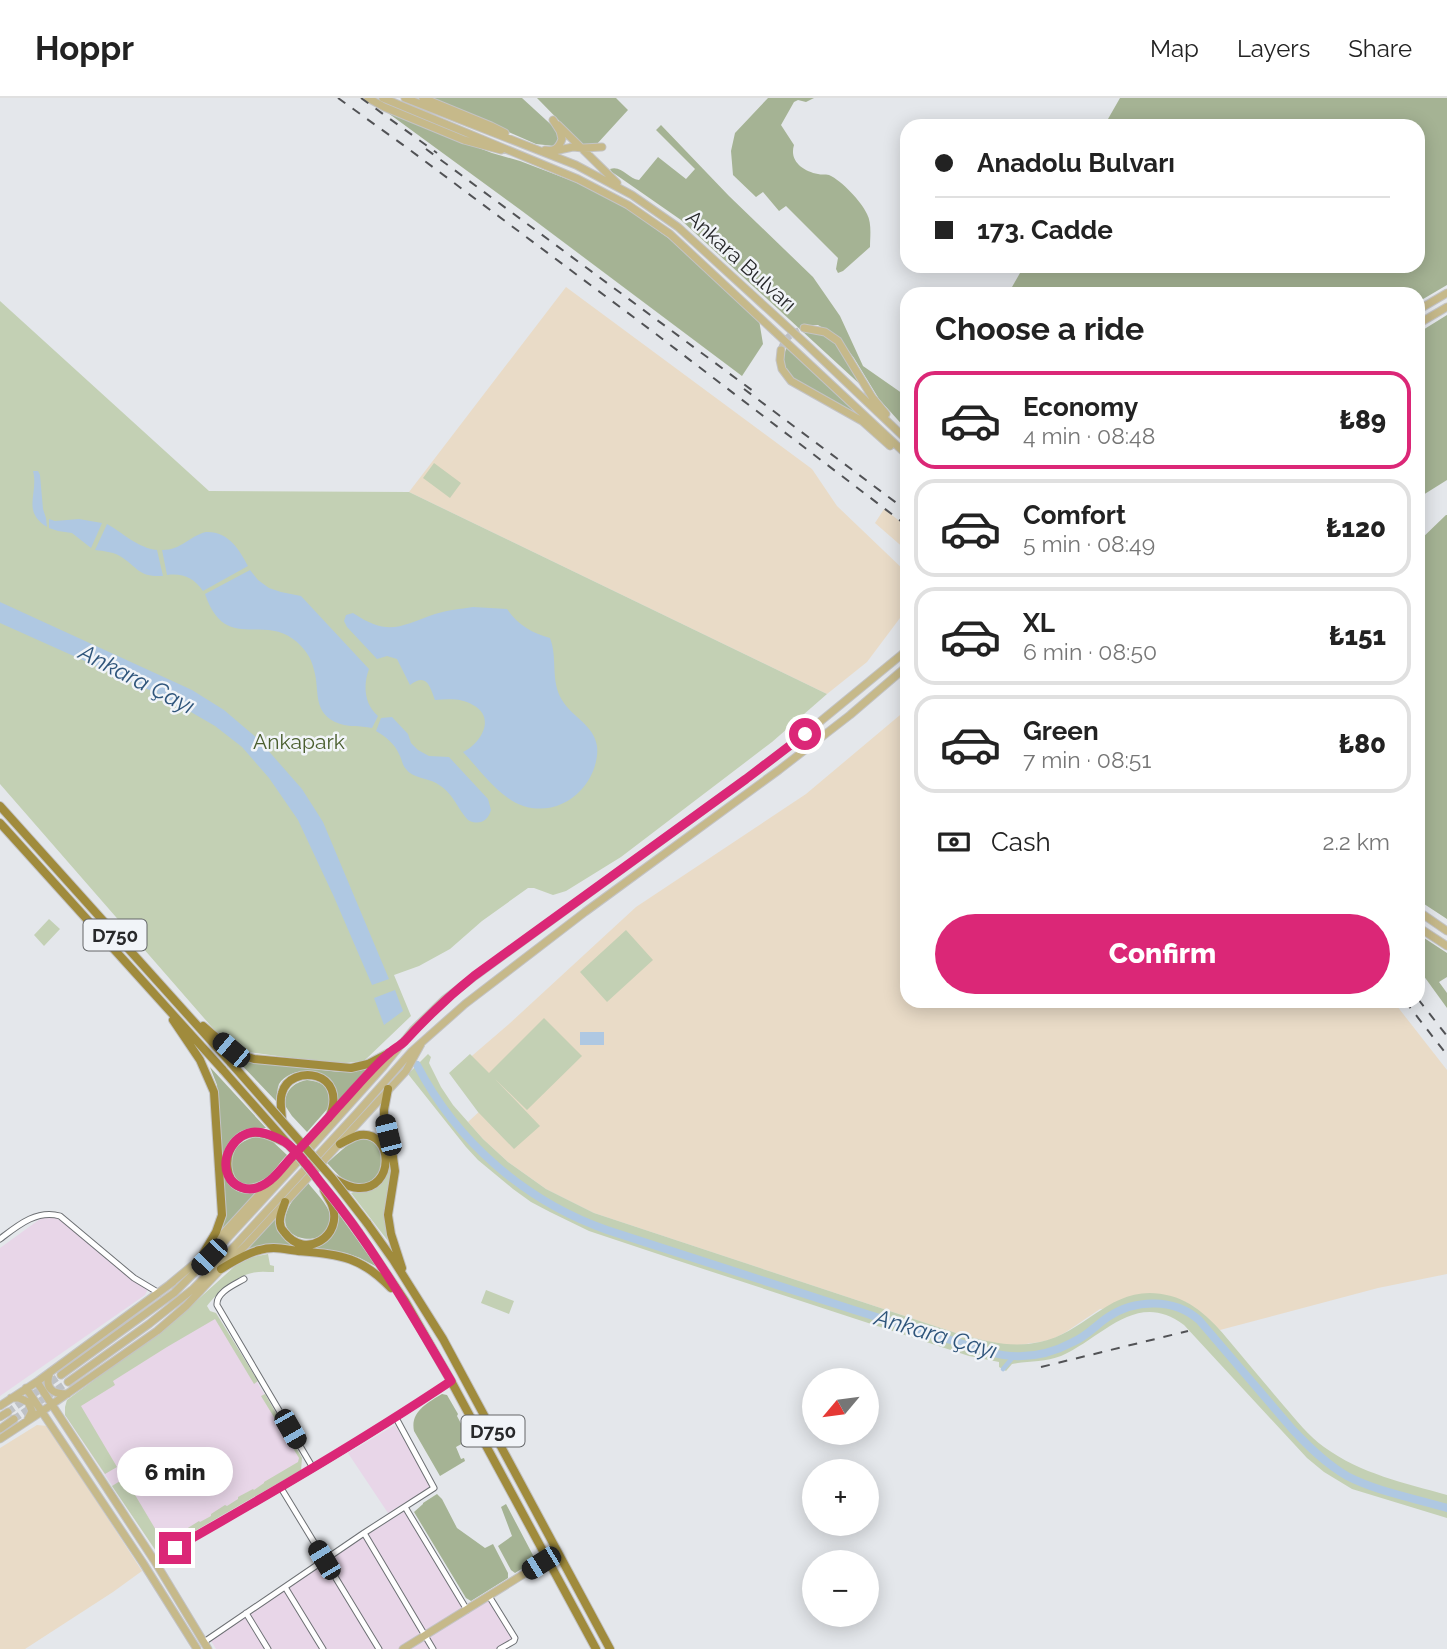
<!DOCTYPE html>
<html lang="en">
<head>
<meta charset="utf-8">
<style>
	:root { --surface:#fff; --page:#f6f6f6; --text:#222; --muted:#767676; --line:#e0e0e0; --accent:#db2777 }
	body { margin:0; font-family:Raleway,sans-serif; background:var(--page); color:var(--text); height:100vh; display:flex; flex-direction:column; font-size:26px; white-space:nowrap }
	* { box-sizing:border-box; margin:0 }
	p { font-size:23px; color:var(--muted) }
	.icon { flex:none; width:38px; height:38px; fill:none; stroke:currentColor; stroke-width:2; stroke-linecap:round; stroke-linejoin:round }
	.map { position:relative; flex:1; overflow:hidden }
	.details { position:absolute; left:900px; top:189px; width:525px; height:721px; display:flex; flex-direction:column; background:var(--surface); border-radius:21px; box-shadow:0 4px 18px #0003 }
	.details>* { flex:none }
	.banner { position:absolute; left:900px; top:21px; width:525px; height:154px; border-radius:21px; box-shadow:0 4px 18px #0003; display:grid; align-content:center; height:154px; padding:0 35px; background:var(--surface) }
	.needle { width:46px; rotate:241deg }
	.fabs { position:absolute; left:802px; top:1270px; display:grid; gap:14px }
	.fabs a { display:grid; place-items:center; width:77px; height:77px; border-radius:50%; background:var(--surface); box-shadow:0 4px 18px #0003; font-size:35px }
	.end { position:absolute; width:32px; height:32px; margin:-16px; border:9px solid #db2777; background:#fff; box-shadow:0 0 0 4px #fff }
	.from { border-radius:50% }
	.bubble { position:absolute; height:49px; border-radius:24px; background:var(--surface); box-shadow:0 4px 18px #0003; font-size:23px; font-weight:800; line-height:49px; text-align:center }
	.car { position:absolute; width:21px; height:42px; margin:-21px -10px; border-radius:9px; box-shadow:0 0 5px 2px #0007; background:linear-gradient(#222 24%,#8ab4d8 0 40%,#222 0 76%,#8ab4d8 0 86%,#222 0) }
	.banner b { display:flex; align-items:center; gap:24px; height:66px; font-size:26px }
	.banner b+b { border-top:2px solid var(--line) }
	.banner i { width:18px; height:18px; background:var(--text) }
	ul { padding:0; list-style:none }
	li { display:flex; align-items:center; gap:21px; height:98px; margin:0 14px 10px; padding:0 21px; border:4px solid var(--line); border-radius:21px }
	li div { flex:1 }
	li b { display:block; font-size:26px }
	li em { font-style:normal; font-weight:800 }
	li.selected { border-color:var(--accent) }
	li>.icon { width:63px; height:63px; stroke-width:1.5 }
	h2 { padding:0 35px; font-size:32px; line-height:84px }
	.pay { display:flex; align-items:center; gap:18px; height:77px; padding:0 35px; font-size:26px }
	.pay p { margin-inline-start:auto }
	.button { display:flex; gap:14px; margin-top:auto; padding:14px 35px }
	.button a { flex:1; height:80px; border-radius:42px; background:var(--accent); color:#fff; font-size:28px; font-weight:800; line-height:80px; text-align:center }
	header { display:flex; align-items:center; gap:42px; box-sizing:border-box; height:98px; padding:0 35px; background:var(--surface); border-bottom:2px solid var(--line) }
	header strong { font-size:33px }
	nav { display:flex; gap:38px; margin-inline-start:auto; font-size:24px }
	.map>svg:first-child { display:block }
</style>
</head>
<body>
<header>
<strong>Hoppr</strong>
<nav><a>Map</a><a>Layers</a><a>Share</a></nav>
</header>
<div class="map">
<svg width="1447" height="1551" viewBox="0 0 1447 1551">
	<rect width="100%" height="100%" fill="#e4e7eb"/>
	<path fill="#e8d6e8" d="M 47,1116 L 56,1116 L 148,1191 L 145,1197 L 0,1298 L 0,1150 Z
		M 216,1215 L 302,1360 L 301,1372 L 160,1453 L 156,1453 L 65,1317 L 65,1313 Z
		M 395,1327 L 432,1388 L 388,1415 L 348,1355 Z
		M 405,1413 L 467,1506 L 484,1497 L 514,1541 L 497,1551 L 216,1551 L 208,1538 Z"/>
	<path fill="#e9dbc7" d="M 566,189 L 812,371 L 837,408 L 906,474 L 906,512 L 867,564 L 827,596 L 409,394 Z
		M 884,411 L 906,428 L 906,452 L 875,425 Z
		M 906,612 L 906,903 L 1393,903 L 1447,972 L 1447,1176 L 1378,1190 L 1220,1232 L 1186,1204 L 1100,1211 L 1066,1234 L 1053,1241 L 1040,1244 L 1019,1247 L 1002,1247 L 962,1237 L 594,1115 L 546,1091 L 508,1064 L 483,1041 L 468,1024 L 481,1012 L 452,975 L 509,926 L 636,809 L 806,696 Z
		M 37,1327 L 48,1328 L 142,1473 L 113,1494 L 25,1551 L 0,1551 L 0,1350 Z"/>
	<path fill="#c3d0b4" d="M 0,203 L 209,393 L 409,394 L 827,596 L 772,644 L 621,759 L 566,793 L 553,797 L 534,790 L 528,790 L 482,823 L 450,851 L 419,868 L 394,877 L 411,918 L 364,963 L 336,966 L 241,953 L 217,935 L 0,686 Z
		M 434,365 L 461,385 L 450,400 L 423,380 Z
		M 49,821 L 60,831 L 44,848 L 34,837 Z
		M 626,832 L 653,862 L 607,904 L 580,874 Z
		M 544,920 L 582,958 L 527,1012 L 495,981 L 540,1028 L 514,1051 L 478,1014 L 449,975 L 470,956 L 489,975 Z
		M 428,956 L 431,959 L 429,965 L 441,989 L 453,1007 L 483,1041 L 508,1064 L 546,1091 L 594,1115 L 962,1237 C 989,1244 1013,1250 1040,1244 C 1089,1234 1113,1182 1171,1198 C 1198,1205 1219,1230 1236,1251 C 1252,1270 1268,1289 1284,1308 C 1296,1322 1309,1338 1324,1349 C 1361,1376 1405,1385 1447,1397 L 1447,1420 L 1352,1391 L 1324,1374 L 1307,1360 L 1184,1227 C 1136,1191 1103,1240 1061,1258 C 1045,1264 1028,1263 1012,1266 L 1006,1273 L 999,1269 L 999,1264 L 969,1258 L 679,1163 L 589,1133 L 550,1114 L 531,1104 L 513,1091 L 478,1062 L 466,1049 L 408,976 Z
		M 391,1064 C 391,1094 381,1112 388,1143 L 351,1095 C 381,1086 376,1094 391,1064 Z
		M 268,1156 L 270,1167 L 274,1168 L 274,1174 C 267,1174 259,1173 252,1175 C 236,1178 216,1196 207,1208 L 210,1213 L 216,1215 L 258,1283 L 254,1286 L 215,1221 L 167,1249 L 113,1283 L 115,1287 L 81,1308 L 117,1369 L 105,1376 L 65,1317 L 65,1309 L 67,1302 L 173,1224 L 235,1168 L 252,1159 Z
		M 486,1192 L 514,1203 L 509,1216 L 481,1205 Z
		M 265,1296 L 302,1360 L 301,1372 L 160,1453 L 156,1453 L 112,1388 L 125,1380 L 163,1444 L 183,1435 L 183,1433 L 199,1423 L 200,1424 L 211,1418 L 211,1416 L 225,1407 L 227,1408 L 238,1401 L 238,1399 L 253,1391 L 254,1392 L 264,1385 L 264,1384 L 298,1364 L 299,1360 L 261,1298 Z"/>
	<path fill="#a5b394" d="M 431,0 L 522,0 L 558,33 L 559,42 L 554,48 L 536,46 Z
		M 537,0 L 616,0 L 628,12 L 596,47 L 582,46 Z
		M 768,0 L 814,0 L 806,4 L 798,2 L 794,4 L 781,27 L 794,47 C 789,63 803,73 818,76 C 821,77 825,76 829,77 C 842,83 861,103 867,116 C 872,125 870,139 870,149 L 843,173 L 838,175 L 836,171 L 838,160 L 786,108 L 779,113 L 763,94 L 756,99 L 733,77 L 731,53 L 735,35 Z
		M 1120,0 L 1447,0 L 1447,187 L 1418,204 L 1418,196 L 1008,196 L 1024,168 L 1418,168 L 1418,28 L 1104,28 Z
		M 388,15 L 492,55 L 520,63 L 575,84 L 614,103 L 632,114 L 671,142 L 759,222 L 763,246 L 742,278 L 522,113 Z
		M 661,27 L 729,98 L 813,179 L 840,218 L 863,268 L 906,298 L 906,331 L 879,301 L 854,260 L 839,240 L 818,227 L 803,227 L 830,240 L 838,248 L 864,290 L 681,122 L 612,74 L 610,71 C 622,67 628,81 639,82 L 658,59 L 686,81 L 695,71 L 656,32 Z
		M 1447,217 L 1447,382 L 1423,397 L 1418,404 L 1418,235 Z
		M 787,249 L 857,316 C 837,306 789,288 784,265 C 782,260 785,254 787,249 Z
		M 1446,417 L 1447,417 L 1447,821 L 1418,802 L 1418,444 Z
		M 1418,836 L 1447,855 L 1447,879 L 1439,884 L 1447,895 L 1447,910 L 1418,870 Z
		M 232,957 L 250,964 L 340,974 L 358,973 L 367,971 L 338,1003 C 336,994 334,984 326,978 C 313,969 287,972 279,986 C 277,991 277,998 276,1003 Z
		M 210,969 L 266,1030 L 257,1030 L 238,1037 L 226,1075 L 251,1094 L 259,1093 L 216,1141 L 224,1119 L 224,1077 L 217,987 Z
		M 307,982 C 326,984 330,991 329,1009 L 307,1034 L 292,1018 L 284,1006 C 287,991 293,985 307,982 Z
		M 260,1038 L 271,1042 L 287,1057 C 280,1064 273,1075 265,1081 C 231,1106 210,1046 260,1038 Z
		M 365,1039 C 396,1053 382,1093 354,1086 C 343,1084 334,1072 327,1065 C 339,1055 349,1043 365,1039 Z
		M 308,1085 C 315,1094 328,1106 330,1117 C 336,1153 271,1146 288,1111 C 292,1101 301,1093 308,1085 Z
		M 338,1115 L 377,1169 L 360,1160 L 346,1155 L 325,1152 L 292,1150 L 267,1146 L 249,1151 L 247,1149 L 277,1116 L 286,1141 L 313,1147 L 335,1128 Z
		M 442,1296 L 447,1297 L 458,1316 L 457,1318 L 468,1339 L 465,1344 L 456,1349 L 461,1361 L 464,1360 L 465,1363 L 440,1378 L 414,1333 C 410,1314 427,1305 442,1296 Z
		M 437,1396 L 442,1401 L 457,1430 L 485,1450 L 493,1446 L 508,1475 L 508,1480 L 471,1503 L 466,1500 L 414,1414 L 423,1406 L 423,1405 Z
		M 506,1406 L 535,1461 L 531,1465 L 515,1475 L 511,1472 L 498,1448 L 512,1438 L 501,1409 Z"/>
	<path fill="#afc8e2" d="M 33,373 L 38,373 L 40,377 L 43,411 L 46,420 L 47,429 C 21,413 39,395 33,373 Z
		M 49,421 L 55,423 L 79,421 L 102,425 L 91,450 L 72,435 L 58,433 L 49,430 Z
		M 107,426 C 123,435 138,450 157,452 L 163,478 C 139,479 139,471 123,460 C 115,454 104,453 95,452 Z
		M 206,434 C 228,433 239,451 248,468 L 203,493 C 194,480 183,475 167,477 L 162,452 C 182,452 189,438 206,434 Z
		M 250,472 L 258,482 L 269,490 L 281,494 L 301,498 L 369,571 C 363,587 364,606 378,618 L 372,630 C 360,627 347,630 335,624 C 312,612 320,592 314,572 C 311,559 304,549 293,541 C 260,517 225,554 205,496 Z
		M 0,504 L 192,592 L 224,612 L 258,641 L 302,691 L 323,724 L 389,881 L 372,887 L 334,799 L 298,722 L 269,680 L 242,649 L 215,628 L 165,599 L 0,525 Z
		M 473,509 L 507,511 C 518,527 532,535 550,540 C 558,561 550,582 562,602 C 572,619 594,627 597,648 C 599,663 591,682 581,692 C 562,713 531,717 508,700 C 491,688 477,669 463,654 C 480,646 497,620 473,607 C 462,600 448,601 435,602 C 430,589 427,574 410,587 L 397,561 L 387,558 L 377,561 L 347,529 L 344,523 L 346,517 L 353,515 C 389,539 400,528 435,516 C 448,512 460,511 473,509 Z
		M 392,619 L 408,636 L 411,645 L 418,652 L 429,658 L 449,659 L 488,701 L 491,712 C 488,723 479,728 468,722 C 456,709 454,695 436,685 C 427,680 412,680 406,671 C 402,667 402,661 399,656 C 394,645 386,639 376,633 L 381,620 Z
		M 395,892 L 403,913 L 384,927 L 374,900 Z
		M 580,934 L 604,934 L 604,947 L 580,947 Z"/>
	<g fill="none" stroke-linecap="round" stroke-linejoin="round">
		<path stroke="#afc8e2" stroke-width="4.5" d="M 1003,1271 L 1014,1258"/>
		<path stroke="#afc8e2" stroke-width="8" d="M 417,967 C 457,1044 525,1103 607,1132 L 854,1212 L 989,1254 C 1018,1262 1047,1258 1073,1244 C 1087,1238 1096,1227 1108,1219 C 1135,1201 1174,1200 1199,1222 L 1293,1332 C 1309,1349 1326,1366 1347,1378 C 1378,1394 1414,1400 1447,1410"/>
		<path stroke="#bec1c5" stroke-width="7" stroke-dasharray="7 3.5" stroke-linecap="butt" d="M 781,252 C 786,237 791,237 804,230
			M 8,1314 L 61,1277
			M 14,1321 L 68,1284"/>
		<g stroke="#6d7074" stroke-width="7">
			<path id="minor" d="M 0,1141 C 17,1128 37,1111 60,1118 L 134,1180 L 159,1195
				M 244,1181 C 234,1187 216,1194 217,1207 L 313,1370
				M 281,1390 L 379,1551
				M 405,1409 L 467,1512
				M 364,1435 L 433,1551
				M 154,1462 C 255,1405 355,1348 451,1283
				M 285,1489 L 323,1551
				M 489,1498 L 515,1540 L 514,1543 L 500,1551
				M 246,1515 L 268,1551
				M 204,1544 L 364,1435 L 434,1390 L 396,1320"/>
		</g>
		<g stroke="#c3c3c4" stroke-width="9">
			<path id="major" d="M 368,0 L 384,9 L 464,42 L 501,52
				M 383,0 L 578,81 L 628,107 L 670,136 L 906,356
				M 405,0 L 576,67 L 632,97 L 678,129 L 805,245 L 906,341
				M 423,0 L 491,28 L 505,35
				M 558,27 L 617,85
				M 545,52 C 554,54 559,50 562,41 L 560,33 L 553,22
				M 554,53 L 573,49 L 583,50 L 602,49
				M 1418,212 L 1447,195
				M 1418,226 L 1447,209
				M 804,230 L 825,234 L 838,243 L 872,299 L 886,316
				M 781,252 L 780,262 L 782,271 L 791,283 L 862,323 L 890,348
				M 1418,813 L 1447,833
				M 1418,829 L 1447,848
				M 225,1167 L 246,1147 L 406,973 L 421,946
				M 170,1186 L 200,1161 L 386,958
				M 50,1274 C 44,1290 52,1296 67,1296
				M 61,1277 L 174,1195 L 213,1156 L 314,1046 L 383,969 L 413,932 L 445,901 L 475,878 L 746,681 L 805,636 L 906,553
				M 37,1284 L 154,1462 L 208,1551
				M 68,1284 L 149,1226 L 193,1191 L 219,1165 L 357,1015 L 412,953 L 465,906 L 585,814 L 779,672 L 850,617 L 906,569
				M 26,1290 L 143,1465 L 197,1551
				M 11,1300 L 19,1300 L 28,1304 L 32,1313 L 28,1321
				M 0,1308 L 38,1283 L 173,1184
				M 0,1319 L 8,1314
				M 0,1331 L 14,1321
				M 0,1341 L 41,1314 L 157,1233 L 186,1208 L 221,1171
				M 403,1551 L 548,1461"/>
		</g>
		<g stroke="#c3c3c4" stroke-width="10">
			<path id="highway" d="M 0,708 L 231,965
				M 0,725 L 223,972
				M 173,922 L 200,962 L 214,994 L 222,1117 L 216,1134 L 200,1161
				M 203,928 C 219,942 233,955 254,961 L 351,970 L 368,966 L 389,955
				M 388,991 L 384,1012 L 384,1022 L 392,1052 L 395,1073 L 388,1117 L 391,1136 L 402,1170
				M 282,1022 C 282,1014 279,1003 282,995 C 290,965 350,972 329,1020
				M 332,1080 C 340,1084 349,1090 358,1090 C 395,1092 394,1033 360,1037 C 354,1038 346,1043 340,1046
				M 270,1083 C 217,1117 213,1029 260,1035 C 269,1036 278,1041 286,1045
				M 285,1104 C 283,1111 279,1118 280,1125 C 281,1131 281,1130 285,1135 C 305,1162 344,1138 332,1107 C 330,1102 326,1097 324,1092
				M 367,1125 L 394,1163 L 443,1241 L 610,1551
				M 359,1135 L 405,1203 L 451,1283 L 596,1551
				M 221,1171 C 233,1164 246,1155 260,1152 C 272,1148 286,1151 298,1153 C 341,1157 360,1158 391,1190"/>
		</g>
		<use href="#minor" stroke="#fff" stroke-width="5"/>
		<use href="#major" stroke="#c6b98a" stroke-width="7"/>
		<use href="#highway" stroke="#a08b3c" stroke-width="8"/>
		<path stroke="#515255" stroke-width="2" stroke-dasharray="9 9" stroke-linecap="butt" d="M 338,0 L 410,52 L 652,233 L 906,427
			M 361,0 L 437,55
			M 426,51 L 753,293
			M 744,291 L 906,412
			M 1418,901 L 1447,938
			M 1405,903 L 1447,957
			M 1041,1269 L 1188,1233"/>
		<g stroke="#c3c3c4" stroke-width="10" stroke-linecap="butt">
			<path id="highway-bridge" d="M 231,965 L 332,1080 L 367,1125
				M 223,972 C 269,1025 318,1077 359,1135"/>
		</g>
		<use href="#highway-bridge" stroke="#a08b3c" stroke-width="8"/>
	</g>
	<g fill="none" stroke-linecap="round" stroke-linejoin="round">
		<path stroke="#db2777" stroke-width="9" d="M 175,1450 C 268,1397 361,1343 451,1283 C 411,1215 371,1145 320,1084 C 312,1073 295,1051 285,1044 C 277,1039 264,1034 255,1034 C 235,1035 220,1059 228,1077 C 233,1089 248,1094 259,1089 C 272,1084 281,1071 290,1061 C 306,1044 322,1027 337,1010 C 354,992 370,972 388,956 C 393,951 400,948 405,943 C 427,919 449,898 474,878 L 746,681 L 805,636"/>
	</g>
	<g text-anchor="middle" stroke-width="5" stroke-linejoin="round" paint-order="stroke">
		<g fill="#f1f4f8" stroke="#646668" stroke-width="2">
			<rect x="83.5" y="821.5" width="63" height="31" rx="5"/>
			<rect x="461.5" y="1317.5" width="63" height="31" rx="5"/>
		</g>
		<g font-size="19" font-weight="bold" fill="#28292b">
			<text x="115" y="844">D750</text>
			<text x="493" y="1340">D750</text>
		</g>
		<g font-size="21" fill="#28292b" stroke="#f1f4f8">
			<text transform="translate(741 163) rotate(42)" y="7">Ankara Bulvarı</text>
		</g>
		<g font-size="21" fill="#4a5e2e" stroke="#f1f4f8">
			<text x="299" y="651">Ankapark</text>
		</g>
		<g font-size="23" font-style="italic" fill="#2f557b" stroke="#f1f4f8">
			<text transform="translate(137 581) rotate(27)" y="8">Ankara Çayı</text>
			<text transform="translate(936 1236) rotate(16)" y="8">Ankara Çayı</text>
		</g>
	</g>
</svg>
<div class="fabs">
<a><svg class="needle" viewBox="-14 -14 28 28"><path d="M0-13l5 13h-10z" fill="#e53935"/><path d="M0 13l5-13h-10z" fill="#767676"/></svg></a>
<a>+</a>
<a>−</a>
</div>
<i class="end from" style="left:805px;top:636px"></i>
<i class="end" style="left:175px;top:1450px"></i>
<div class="bubble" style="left:117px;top:1349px;width:116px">6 min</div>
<i class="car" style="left:231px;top:952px;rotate:310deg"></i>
<i class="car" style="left:388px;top:1037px;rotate:346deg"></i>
<i class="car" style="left:209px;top:1159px;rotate:224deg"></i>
<i class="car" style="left:290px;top:1331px;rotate:150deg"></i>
<i class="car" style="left:324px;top:1462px;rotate:329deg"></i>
<i class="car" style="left:541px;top:1465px;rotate:238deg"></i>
<div class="banner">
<b><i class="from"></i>Anadolu Bulvarı</b>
<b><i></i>173. Cadde</b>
</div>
<section class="details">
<h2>Choose a ride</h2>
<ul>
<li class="selected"><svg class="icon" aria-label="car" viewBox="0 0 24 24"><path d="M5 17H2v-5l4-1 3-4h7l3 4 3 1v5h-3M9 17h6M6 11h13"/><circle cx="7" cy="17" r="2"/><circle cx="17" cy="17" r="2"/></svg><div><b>Economy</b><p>4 min · 08:48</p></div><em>₺89</em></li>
<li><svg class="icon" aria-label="car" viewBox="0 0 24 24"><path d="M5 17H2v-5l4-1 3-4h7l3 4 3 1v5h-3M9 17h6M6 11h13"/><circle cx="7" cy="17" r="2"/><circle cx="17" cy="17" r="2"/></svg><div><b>Comfort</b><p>5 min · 08:49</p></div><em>₺120</em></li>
<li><svg class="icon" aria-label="car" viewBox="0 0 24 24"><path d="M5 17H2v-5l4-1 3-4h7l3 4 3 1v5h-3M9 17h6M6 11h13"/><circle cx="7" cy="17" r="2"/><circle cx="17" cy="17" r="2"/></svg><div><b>XL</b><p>6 min · 08:50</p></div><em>₺151</em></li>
<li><svg class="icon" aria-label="car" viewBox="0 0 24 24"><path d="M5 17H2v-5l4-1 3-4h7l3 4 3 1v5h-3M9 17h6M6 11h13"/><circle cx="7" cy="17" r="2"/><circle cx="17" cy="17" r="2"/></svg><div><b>Green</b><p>7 min · 08:51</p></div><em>₺80</em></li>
</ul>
<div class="pay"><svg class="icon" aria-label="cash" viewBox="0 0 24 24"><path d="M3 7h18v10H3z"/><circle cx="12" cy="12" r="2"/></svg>Cash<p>2.2 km</p></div>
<div class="button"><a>Confirm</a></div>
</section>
</div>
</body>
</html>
